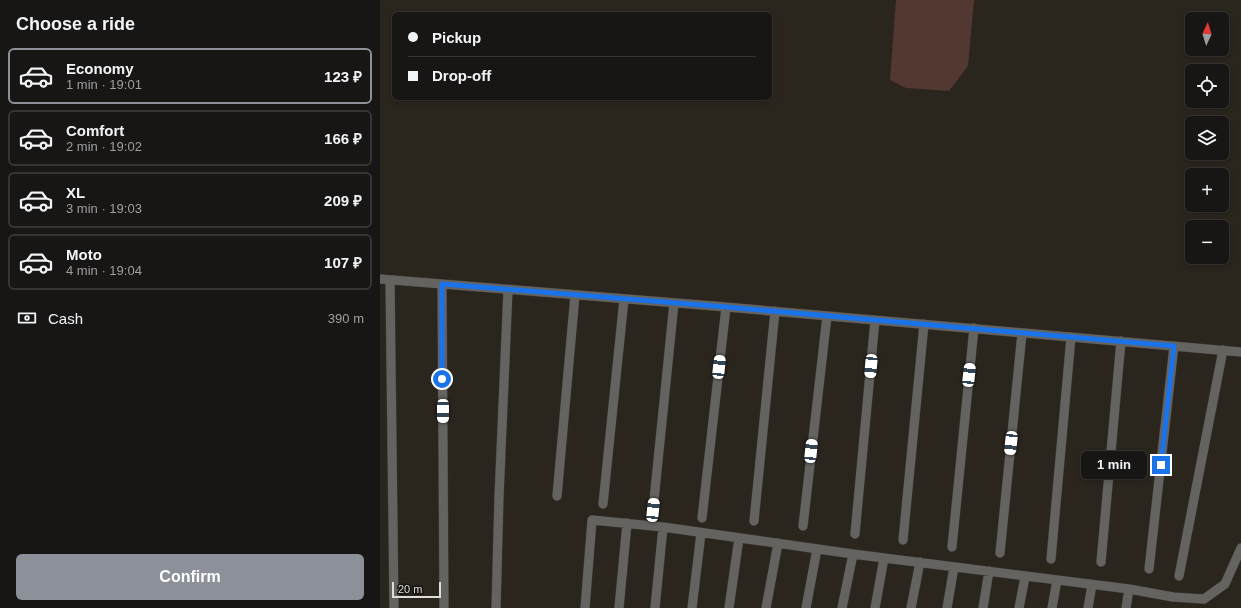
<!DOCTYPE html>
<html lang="en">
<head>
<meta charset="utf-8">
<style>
	:root { --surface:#181614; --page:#252322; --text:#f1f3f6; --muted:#9f9fa0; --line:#363534; --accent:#8c9099 }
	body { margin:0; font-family:Arial,sans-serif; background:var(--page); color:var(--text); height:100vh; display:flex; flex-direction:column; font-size:15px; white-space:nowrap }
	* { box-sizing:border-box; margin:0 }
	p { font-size:13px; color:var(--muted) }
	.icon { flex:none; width:22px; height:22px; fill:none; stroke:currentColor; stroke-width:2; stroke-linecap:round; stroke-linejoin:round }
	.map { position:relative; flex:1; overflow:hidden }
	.drawer { display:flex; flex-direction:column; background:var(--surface); width:380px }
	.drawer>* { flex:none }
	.hud { position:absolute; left:12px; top:12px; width:380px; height:88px; border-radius:6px; box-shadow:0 2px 6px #0003,0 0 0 1px var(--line); display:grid; align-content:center; height:88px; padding:0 16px; background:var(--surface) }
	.needle { width:26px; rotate:4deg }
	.tools { position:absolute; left:805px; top:12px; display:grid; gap:8px }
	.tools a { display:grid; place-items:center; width:44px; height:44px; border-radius:6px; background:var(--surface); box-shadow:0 2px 6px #0003,0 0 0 1px var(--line); font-size:20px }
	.scale { position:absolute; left:12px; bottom:10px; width:49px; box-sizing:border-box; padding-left:4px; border:2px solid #dedddb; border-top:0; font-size:11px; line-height:14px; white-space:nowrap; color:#dedddb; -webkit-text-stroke:3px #161512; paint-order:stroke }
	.end { position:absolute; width:18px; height:18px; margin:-9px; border:5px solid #1a73e8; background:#fff; box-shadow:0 0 0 2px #fff }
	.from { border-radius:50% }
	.bubble { position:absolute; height:28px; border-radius:6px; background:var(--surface); box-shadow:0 2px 6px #0003,0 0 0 1px var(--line); font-size:13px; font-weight:700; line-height:28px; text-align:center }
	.car { position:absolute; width:12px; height:24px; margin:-12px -6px; border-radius:5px; box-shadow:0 0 3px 1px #0007; background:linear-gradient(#fff 24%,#345 0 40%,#fff 0 76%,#345 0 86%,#fff 0) }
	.hud b { display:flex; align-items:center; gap:14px; height:38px; font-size:15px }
	.hud b+b { border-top:1px solid var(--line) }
	.hud i { width:10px; height:10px; background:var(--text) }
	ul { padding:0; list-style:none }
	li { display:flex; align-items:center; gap:12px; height:56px; margin:0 8px 6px; padding:0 8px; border:2px solid var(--line); border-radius:6px }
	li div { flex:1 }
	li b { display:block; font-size:15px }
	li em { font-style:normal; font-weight:700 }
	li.on { border-color:var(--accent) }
	li>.icon { width:36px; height:36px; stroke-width:1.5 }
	h2 { padding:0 16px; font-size:18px; line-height:48px }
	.pay { display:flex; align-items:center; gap:10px; height:44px; padding:0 16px; font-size:15px }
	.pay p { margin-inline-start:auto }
	.action { display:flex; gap:8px; margin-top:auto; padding:8px 16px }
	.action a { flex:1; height:46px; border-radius:6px; background:var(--accent); color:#fff; font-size:16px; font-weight:700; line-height:46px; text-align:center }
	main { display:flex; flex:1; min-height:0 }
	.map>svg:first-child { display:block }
</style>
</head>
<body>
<main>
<section class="drawer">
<h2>Choose a ride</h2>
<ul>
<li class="on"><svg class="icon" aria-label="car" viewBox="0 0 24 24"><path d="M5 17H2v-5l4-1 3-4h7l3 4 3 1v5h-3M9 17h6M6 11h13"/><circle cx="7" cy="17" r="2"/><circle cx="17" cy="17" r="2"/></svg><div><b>Economy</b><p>1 min · 19:01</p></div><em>123 ₽</em></li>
<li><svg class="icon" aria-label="car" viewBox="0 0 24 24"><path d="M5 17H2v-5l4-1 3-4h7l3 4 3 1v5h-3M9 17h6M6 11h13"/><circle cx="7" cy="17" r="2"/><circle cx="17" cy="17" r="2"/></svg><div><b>Comfort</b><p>2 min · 19:02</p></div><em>166 ₽</em></li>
<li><svg class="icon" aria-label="car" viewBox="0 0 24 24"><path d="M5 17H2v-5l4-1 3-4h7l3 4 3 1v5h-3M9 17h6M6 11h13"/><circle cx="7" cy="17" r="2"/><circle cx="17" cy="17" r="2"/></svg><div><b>XL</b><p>3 min · 19:03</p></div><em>209 ₽</em></li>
<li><svg class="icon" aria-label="car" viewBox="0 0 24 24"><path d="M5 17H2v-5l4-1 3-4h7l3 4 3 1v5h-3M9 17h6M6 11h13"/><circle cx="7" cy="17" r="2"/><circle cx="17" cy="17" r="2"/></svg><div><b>Moto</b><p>4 min · 19:04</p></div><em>107 ₽</em></li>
</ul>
<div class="pay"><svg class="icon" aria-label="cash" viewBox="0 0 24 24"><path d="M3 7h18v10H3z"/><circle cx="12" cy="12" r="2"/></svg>Cash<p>390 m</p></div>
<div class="action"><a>Confirm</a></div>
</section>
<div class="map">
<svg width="861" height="608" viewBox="0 0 861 608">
	<rect width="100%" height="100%" fill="#201e1b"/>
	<path fill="#2a251d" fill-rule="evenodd" d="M 0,0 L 861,0 L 861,608 L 0,608 ZM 14,14 L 390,14 L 390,98 L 14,98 ZM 812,19 L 842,19 L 842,49 L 812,49 ZM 812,71 L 842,71 L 842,101 L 812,101 ZM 812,123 L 842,123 L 842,153 L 812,153 ZM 812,175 L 842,175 L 842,205 L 812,205 ZM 812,227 L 842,227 L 842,257 L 812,257 Z"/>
	<path fill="#523831" d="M 516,0 L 594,0 L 588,66 L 569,91 L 526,88 L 510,80 Z"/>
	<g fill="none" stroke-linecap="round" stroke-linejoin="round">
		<g stroke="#3c3b39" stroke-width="10">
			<path id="lane" d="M 0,279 L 346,307 L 861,352
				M 10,280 L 14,608
				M 62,284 L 64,608
				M 177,496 L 195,295
				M 223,504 L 244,299
				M 273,510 L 294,303
				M 322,518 L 346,307
				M 374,521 L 395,311
				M 423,526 L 447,316
				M 475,534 L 495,320
				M 523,540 L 544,324
				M 572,547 L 594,328
				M 620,553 L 642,333
				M 671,559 L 691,337
				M 721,562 L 741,341
				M 769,569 L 794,346
				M 799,576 L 843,350
				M 116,608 L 119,497 L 128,290
				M 205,608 L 212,520 L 283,527 L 473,554 L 749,589 L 793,597 L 824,599 L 845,584 L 861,548
				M 239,608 L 247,523
				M 275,608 L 283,527
				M 312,608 L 321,533
				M 349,608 L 359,538
				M 386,608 L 398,543
				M 426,608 L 437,549
				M 462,608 L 473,554
				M 495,608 L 504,558
				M 531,608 L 540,562
				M 567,608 L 574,567
				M 603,608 L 609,571
				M 639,608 L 645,577
				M 672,608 L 677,580
				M 708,608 L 712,585
				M 746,608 L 749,589"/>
		</g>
		<use href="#lane" stroke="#656360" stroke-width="9"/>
	</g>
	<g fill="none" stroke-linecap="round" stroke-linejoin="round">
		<path stroke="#1a73e8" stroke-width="5" d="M 62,379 L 62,284 L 346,307 L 794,346 L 781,465"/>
	</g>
</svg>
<div class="tools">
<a><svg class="needle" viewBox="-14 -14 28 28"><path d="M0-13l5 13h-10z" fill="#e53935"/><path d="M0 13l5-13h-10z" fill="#9f9fa0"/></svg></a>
<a><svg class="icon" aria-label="locate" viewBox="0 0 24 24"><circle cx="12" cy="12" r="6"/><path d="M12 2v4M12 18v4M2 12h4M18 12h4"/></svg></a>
<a><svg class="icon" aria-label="layers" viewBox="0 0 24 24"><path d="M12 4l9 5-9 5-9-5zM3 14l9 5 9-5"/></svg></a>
<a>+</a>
<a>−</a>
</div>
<div class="scale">20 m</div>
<i class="end from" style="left:62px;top:379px"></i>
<i class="end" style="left:781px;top:465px"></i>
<div class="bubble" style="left:701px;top:451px;width:66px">1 min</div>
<i class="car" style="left:491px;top:366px;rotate:185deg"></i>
<i class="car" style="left:339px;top:367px;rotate:6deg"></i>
<i class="car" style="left:589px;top:375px;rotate:6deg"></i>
<i class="car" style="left:63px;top:411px;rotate:180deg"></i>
<i class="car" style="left:631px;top:443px;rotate:186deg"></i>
<i class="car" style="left:431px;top:451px;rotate:6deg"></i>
<i class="car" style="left:273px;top:510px;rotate:6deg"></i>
<div class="hud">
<b><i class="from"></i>Pickup</b>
<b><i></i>Drop-off</b>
</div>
</div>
</main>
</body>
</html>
